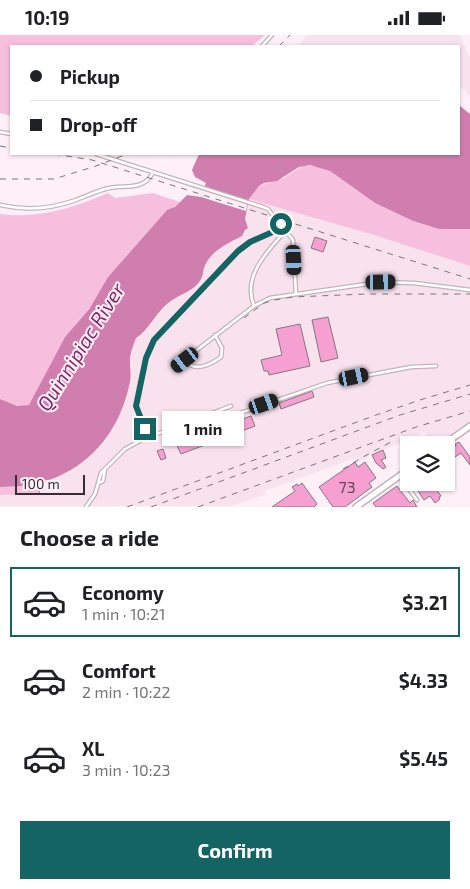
<!DOCTYPE html>
<html lang="en">
<head>
<meta charset="utf-8">
<style>
	:root { --surface:#fff; --page:#f2f2f2; --text:#202124; --muted:#757577; --line:#e0e0e0; --accent:#156464 }
	body { margin:0; font-family:"Exo 2",sans-serif; background:var(--page); color:var(--text); height:100vh; display:flex; flex-direction:column; font-size:19px; white-space:nowrap }
	* { box-sizing:border-box; margin:0 }
	p { font-size:16px; color:var(--muted) }
	.icon { flex:none; width:28px; height:28px; fill:none; stroke:currentColor; stroke-width:2; stroke-linecap:round; stroke-linejoin:round }
	.map { position:relative; height:472px; overflow:hidden }
	.drawer { display:flex; flex-direction:column; background:var(--surface); flex:1 }
	.drawer>* { flex:none }
	.guide { position:absolute; left:10px; top:10px; width:450px; height:110px; border-radius:0px; box-shadow:0 1px 4px #0004; display:grid; align-content:center; height:110px; padding:0 20px; background:var(--surface) }
	.tools { position:absolute; left:400px; top:401px; display:grid; gap:10px }
	.tools a { display:grid; place-items:center; width:55px; height:55px; border-radius:0px; background:var(--surface); box-shadow:0 1px 4px #0004; font-size:25px }
	.scale { position:absolute; left:15px; bottom:12px; width:70px; box-sizing:border-box; padding-left:5px; border:2px solid #342e31; border-top:0; font-size:14px; line-height:18px; white-space:nowrap; color:#342e31; -webkit-text-stroke:4px #fff0f8; paint-order:stroke }
	.end { position:absolute; width:22px; height:22px; margin:-11px; border:6px solid #156464; background:#fff; box-shadow:0 0 0 2px #fff }
	.from { border-radius:50% }
	.bubble { position:absolute; height:35px; border-radius:0px; background:var(--surface); box-shadow:0 1px 4px #0004; font-size:16px; font-weight:700; line-height:35px; text-align:center }
	.car { position:absolute; width:15px; height:30px; margin:-15px -8px; border-radius:6px; box-shadow:0 0 4px 1px #0007; background:linear-gradient(#222 24%,#8ab4d8 0 40%,#222 0 76%,#8ab4d8 0 86%,#222 0) }
	.guide b { display:flex; align-items:center; gap:18px; height:48px; font-size:19px }
	.guide b+b { border-top:1px solid var(--line) }
	.guide i { width:12px; height:12px; background:var(--text) }
	ul { padding:0; list-style:none }
	li { display:flex; align-items:center; gap:15px; height:70px; margin:0 10px 8px; padding:0 10px; border:2px solid transparent; border-radius:0px }
	li div { flex:1 }
	li b { display:block; font-size:19px }
	li em { font-style:normal; font-weight:700 }
	li.current { border-color:var(--accent) }
	li>.icon { width:45px; height:45px; stroke-width:1.5 }
	h2 { padding:0 20px; font-size:22px; line-height:60px }
	.button { display:flex; gap:10px; margin-top:auto; padding:10px 20px }
	.button a { flex:1; height:58px; border-radius:0px; background:var(--accent); color:#fff; font-size:20px; font-weight:700; line-height:58px; text-align:center }
	.status { display:flex; justify-content:space-between; align-items:center; height:35px; padding:0 25px; background:var(--surface); direction:ltr }
	.status svg { height:14px; fill:currentColor }
	.map>svg:first-child { display:block }
</style>
</head>
<body>
<div class="status"><b>10:19</b><svg viewBox="0 0 49 12"><path d="M0 12V9h3v3zM5 12V6h3v6zM10 12V3h3v9zM15 12V0h3v12zM26 1h20v11H26zM47 4h2v5h-2z"/></svg></div>
<div class="map">
<svg width="470" height="472" viewBox="0 0 470 472">
	<rect width="100%" height="100%" fill="#fff0f8"/>
	<path fill="#f8e2ee" d="M 307,0 L 460,0 L 470,23 L 470,62 L 465,55 L 459,52 L 459,11 L 298,11 Z
		M 249,164 L 345,190 L 470,231 L 470,387 L 434,410 L 425,397 L 358,426 L 355,422 L 352,424 L 265,456 L 266,459 L 232,471 L 0,471 L 0,460 L 40,459 L 40,446 L 74,433 L 97,415 L 114,391 L 124,367 L 132,338 L 130,323 L 136,302 L 143,298 L 167,268 L 192,254 L 201,244 L 204,232 L 210,222 L 223,211 L 242,201 L 245,194 L 245,184 Z"/>
	<path fill="#f7bfde" d="M 0,0 L 265,0 L 252,11 L 11,11 L 11,81 L 0,78 Z
		M 304,130 L 316,131 L 330,136 L 375,168 L 413,186 L 439,194 L 470,194 L 470,231 L 371,199 L 249,164 L 259,151 L 284,143 Z
		M 108,158 L 115,163 L 153,158 L 180,167 L 175,172 L 166,176 L 108,242 L 89,273 L 65,302 L 30,369 C 21,375 9,368 0,364 L 0,179 C 39,184 73,173 108,158 Z
		M 33,448 L 40,459 L 0,460 L 0,452 L 24,451 Z"/>
	<path fill="#d07eae" d="M 459,70 L 470,79 L 470,194 L 439,194 L 413,186 L 375,168 L 330,136 L 310,130 L 299,132 L 277,146 L 264,148 L 259,151 L 249,164 L 245,184 L 248,193 L 245,195 L 242,201 C 227,209 210,216 204,233 C 203,236 203,241 201,244 C 194,257 177,260 167,269 C 155,279 149,295 136,303 C 134,309 130,318 130,325 C 130,334 132,342 129,351 C 121,388 99,421 65,438 C 57,442 50,446 40,446 L 40,459 L 33,448 L 24,451 L 0,452 L 0,364 L 17,371 L 29,370 L 65,302 L 89,274 L 108,242 L 167,175 L 175,172 L 187,160 L 201,162 L 206,148 L 195,142 L 192,135 L 199,119 L 459,119 Z"/>
	<path fill="#fff0f8" d="M 204,153 L 248,166 L 246,176 L 201,162 Z"/>
	<path fill="#f6a0d1" stroke="#84777d" d="M 315,202 L 327,206 L 323,217 L 311,213 Z
		M 328,282 L 338,323 L 321,327 L 312,285 Z
		M 300,289 L 310,331 L 269,340 L 268,336 L 264,336 L 261,325 L 282,320 L 276,294 Z
		M 312,356 L 314,362 L 281,374 L 279,368 Z
		M 251,381 L 255,391 L 181,419 L 178,413 L 176,408 Z
		M 459,407 L 470,422 L 470,430 L 461,418 L 446,428 L 446,418 L 456,411 L 455,409 Z
		M 163,414 L 166,423 L 161,425 L 157,416 Z
		M 383,415 L 386,423 L 381,425 L 386,432 L 383,434 L 376,428 L 372,420 Z
		M 355,427 L 358,432 L 365,427 L 376,443 L 369,448 L 372,452 L 345,472 L 333,472 L 319,452 Z
		M 302,448 L 317,469 L 314,472 L 272,472 L 295,456 L 292,452 L 297,449 L 298,451 Z
		M 424,448 L 432,448 L 441,461 L 439,462 L 440,464 L 435,468 L 430,461 L 424,465 L 416,453 Z
		M 397,451 L 410,468 L 413,465 L 417,472 L 376,472 L 373,468 Z"/>
	<g fill="none" stroke-linecap="round" stroke-linejoin="round">
		<g stroke="#c2b4bb" stroke-width="5">
			<path id="lane" d="M 262,11 L 272,0
				M 0,97 L 11,99
				M 96,119 L 263,172 L 268,174 L 275,183
				M 0,170 C 26,176 51,174 76,165 C 86,161 95,157 105,154 C 124,149 144,157 153,137
				M 254,271 C 243,244 263,221 280,202
				M 185,325 C 194,338 210,330 221,322 L 222,313 L 215,300
				M 175,332 L 254,271 L 270,263 L 381,247 L 414,248 L 470,255
				M 168,395 L 231,371
				M 148,402 L 165,396 L 191,395 L 327,348 L 411,332 L 436,331
				M 400,442 L 417,465
				M 99,448 L 103,446 L 105,434
				M 86,472 L 95,459 L 101,438 L 125,414 L 147,402 L 136,371 L 146,323 L 154,305 L 238,216 L 250,207 L 277,195 L 278,191 L 275,183 L 293,205 L 296,259"/>
		</g>
		<g stroke="#c2b4bb" stroke-width="8">
			<path id="street" d="M 443,410 L 470,391
				M 356,472 L 409,434"/>
		</g>
		<use href="#lane" stroke="#fff" stroke-width="2.5"/>
		<use href="#street" stroke="#fff" stroke-width="5"/>
		<path stroke="#7c7377" stroke-width="1" stroke-dasharray="6 6" stroke-linecap="butt" d="M 279,11 L 290,0
			M 0,111 L 11,113
			M 54,119 L 92,125 L 470,244
			M 0,144 L 54,144 L 96,131 L 127,119
			M 244,283 L 264,268 L 275,265 L 292,262 L 367,259 L 470,259
			M 343,434 L 363,422 L 391,407
			M 127,472 L 376,380 L 423,364 L 470,350
			M 151,472 L 400,380 L 470,359
			M 198,472 L 416,392 L 470,376"/>
	</g>
	<g fill="none" stroke-linecap="round" stroke-linejoin="round">
		<path stroke="#156464" stroke-width="6" d="M 145,394 L 136,371 L 146,323 L 154,305 L 238,216 L 250,207 L 277,195 L 278,191 L 276,183 L 281,189"/>
	</g>
	<g text-anchor="middle" stroke-width="4" stroke-linejoin="round" paint-order="stroke">
		<g font-size="16" fill="#644a59">
			<text x="347" y="458">73</text>
		</g>
		<g font-size="20" font-style="italic" fill="#8a2968" stroke="#fff0f8">
			<text transform="translate(81 312) rotate(-58)" y="7">Quinnipiac River</text>
		</g>
	</g>
</svg>
<div class="tools">
<a><svg class="icon" aria-label="layers" viewBox="0 0 24 24"><path d="M12 4l9 5-9 5-9-5zM3 14l9 5 9-5"/></svg></a>
</div>
<div class="scale">100 m</div>
<i class="end from" style="left:281px;top:189px"></i>
<i class="end" style="left:145px;top:394px"></i>
<div class="bubble" style="left:162px;top:376px;width:82px">1 min</div>
<i class="car" style="left:294px;top:225px;rotate:177deg"></i>
<i class="car" style="left:381px;top:247px;rotate:89deg"></i>
<i class="car" style="left:185px;top:325px;rotate:232deg"></i>
<i class="car" style="left:354px;top:342px;rotate:78deg"></i>
<i class="car" style="left:264px;top:369px;rotate:71deg"></i>
<div class="guide">
<b><i class="from"></i>Pickup</b>
<b><i></i>Drop-off</b>
</div>
</div>
<section class="drawer">
<h2>Choose a ride</h2>
<ul>
<li class="current"><svg class="icon" aria-label="car" viewBox="0 0 24 24"><path d="M5 17H2v-5l4-1 3-4h7l3 4 3 1v5h-3M9 17h6M6 11h13"/><circle cx="7" cy="17" r="2"/><circle cx="17" cy="17" r="2"/></svg><div><b>Economy</b><p>1 min · 10:21</p></div><em>$3.21</em></li>
<li><svg class="icon" aria-label="car" viewBox="0 0 24 24"><path d="M5 17H2v-5l4-1 3-4h7l3 4 3 1v5h-3M9 17h6M6 11h13"/><circle cx="7" cy="17" r="2"/><circle cx="17" cy="17" r="2"/></svg><div><b>Comfort</b><p>2 min · 10:22</p></div><em>$4.33</em></li>
<li><svg class="icon" aria-label="car" viewBox="0 0 24 24"><path d="M5 17H2v-5l4-1 3-4h7l3 4 3 1v5h-3M9 17h6M6 11h13"/><circle cx="7" cy="17" r="2"/><circle cx="17" cy="17" r="2"/></svg><div><b>XL</b><p>3 min · 10:23</p></div><em>$5.45</em></li>
</ul>
<div class="button"><a>Confirm</a></div>
</section>
</body>
</html>
